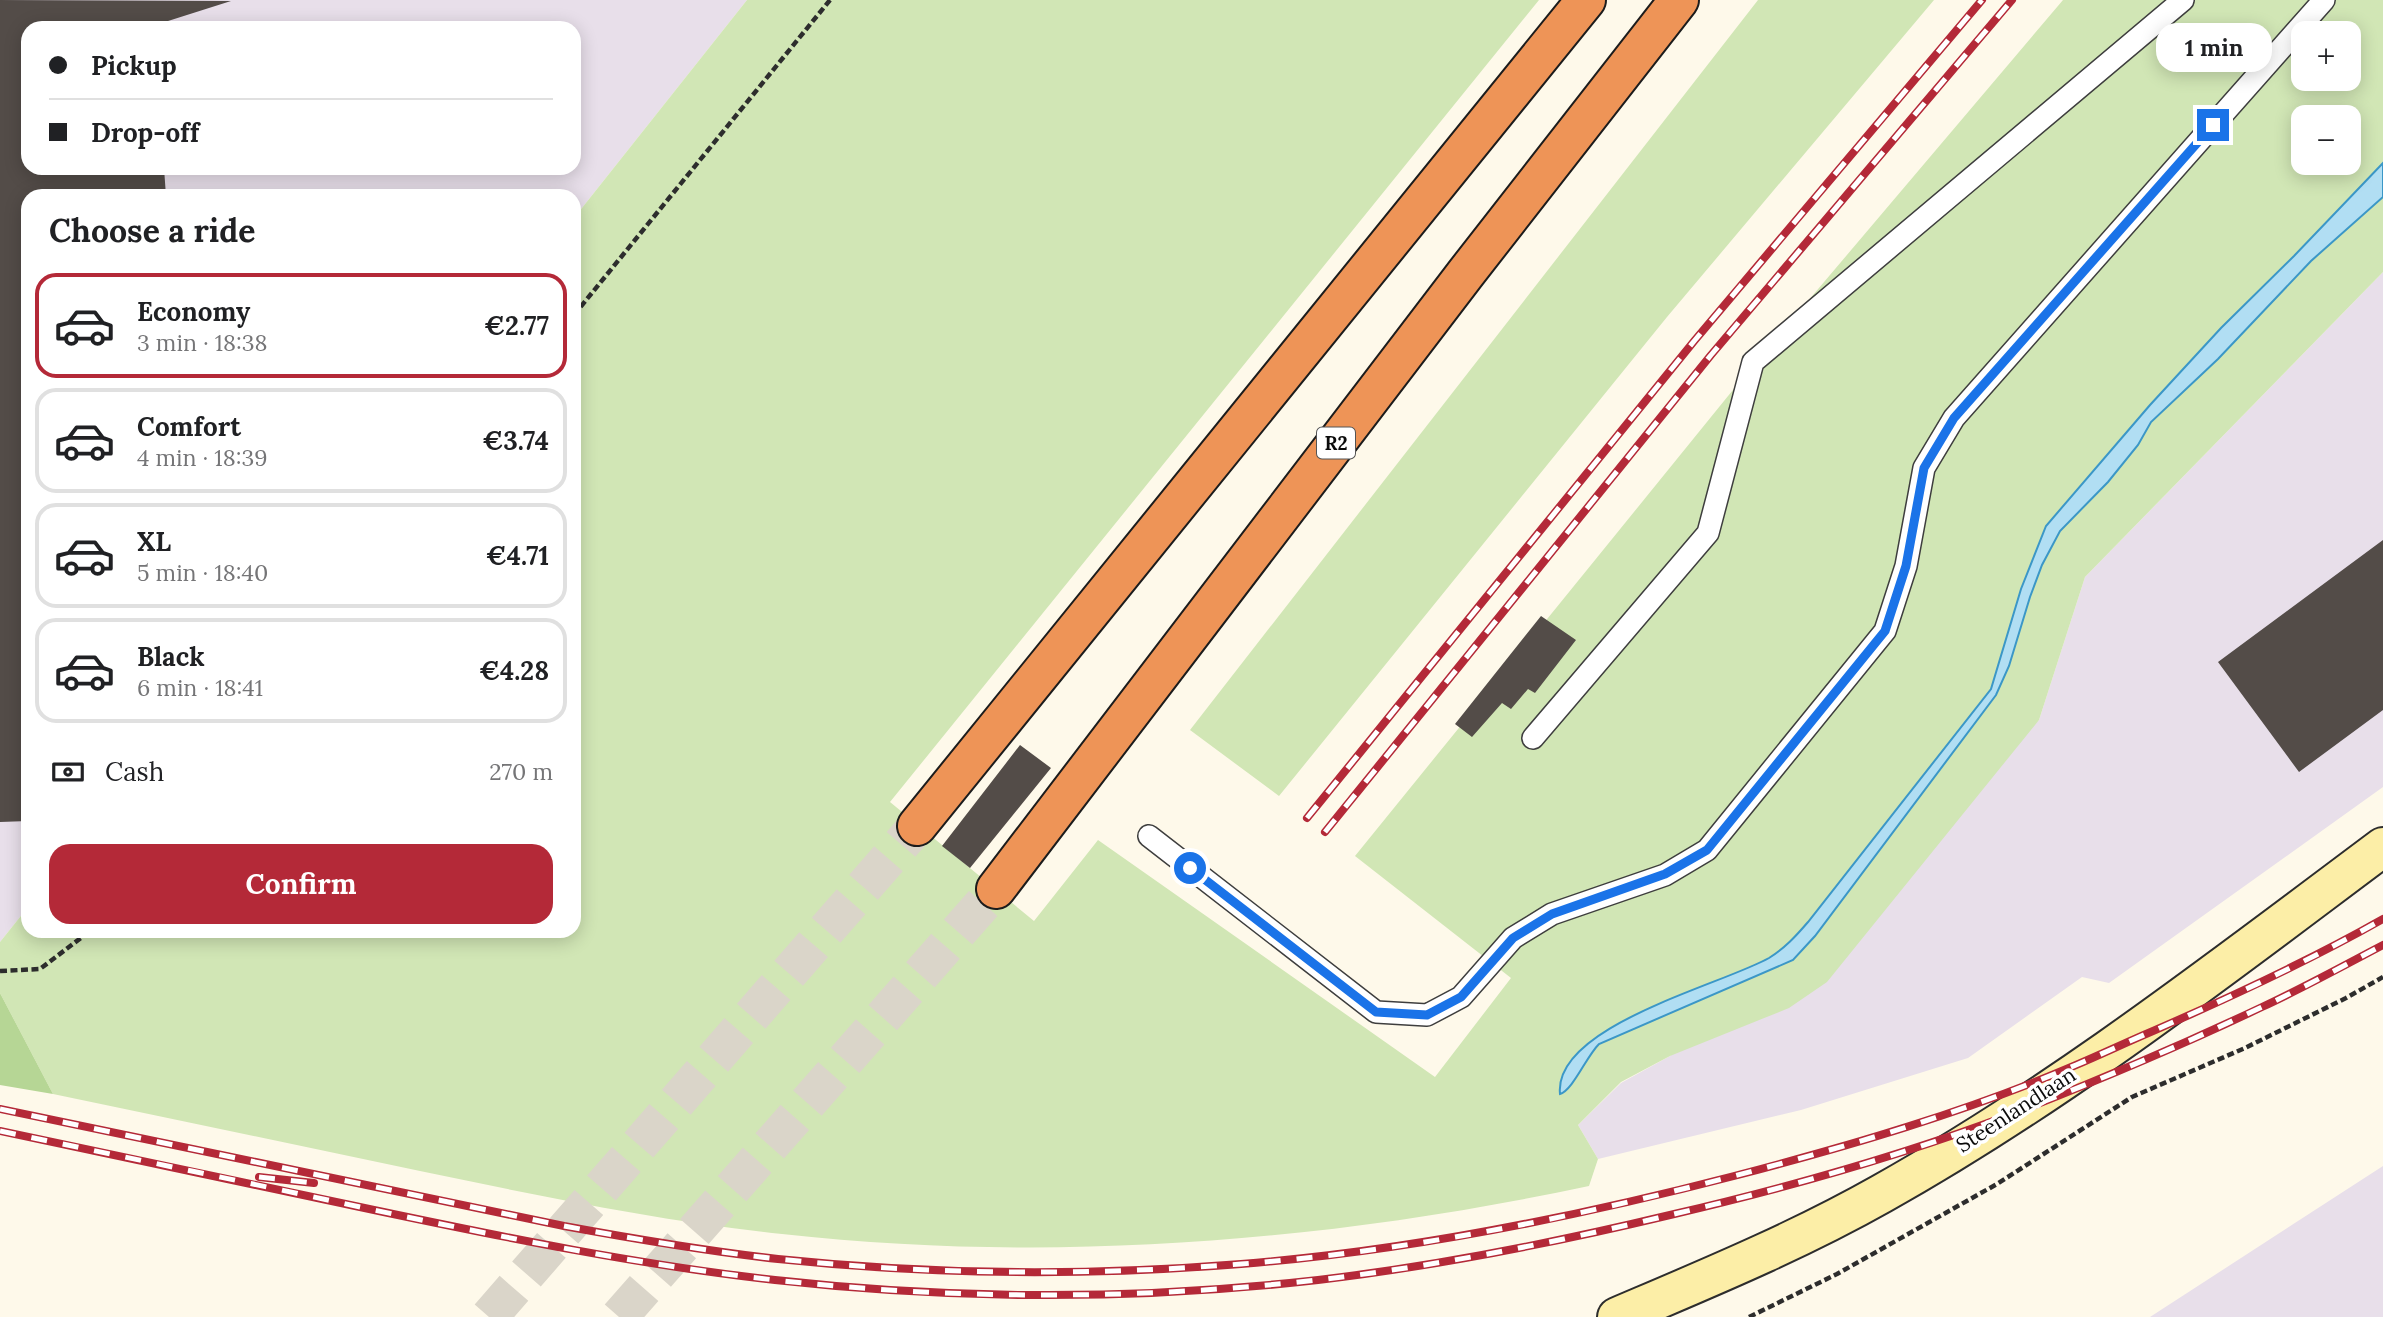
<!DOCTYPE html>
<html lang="en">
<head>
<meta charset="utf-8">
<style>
	:root { --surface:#fff; --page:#f6f6f6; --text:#202124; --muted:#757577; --line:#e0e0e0; --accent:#b42938 }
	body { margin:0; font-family:Lora,serif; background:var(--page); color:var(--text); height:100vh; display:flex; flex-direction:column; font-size:26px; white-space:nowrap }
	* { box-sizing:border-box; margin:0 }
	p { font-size:23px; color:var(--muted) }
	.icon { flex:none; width:38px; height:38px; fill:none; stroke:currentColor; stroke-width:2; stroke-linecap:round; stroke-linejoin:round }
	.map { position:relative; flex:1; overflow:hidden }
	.drawer { position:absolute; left:21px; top:189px; width:560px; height:749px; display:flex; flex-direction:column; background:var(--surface); border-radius:21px; box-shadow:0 4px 18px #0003 }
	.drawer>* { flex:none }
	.guide { position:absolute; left:21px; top:21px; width:560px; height:154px; border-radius:21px; box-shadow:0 4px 18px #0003; display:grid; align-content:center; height:154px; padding:0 28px; background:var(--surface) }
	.fabs { position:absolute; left:2291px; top:21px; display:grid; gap:14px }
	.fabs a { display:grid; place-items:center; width:70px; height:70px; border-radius:14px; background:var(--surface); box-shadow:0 4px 18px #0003; font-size:35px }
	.end { position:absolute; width:32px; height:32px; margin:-16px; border:9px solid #1a73e8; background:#fff; box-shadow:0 0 0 4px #fff }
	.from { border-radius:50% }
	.bubble { position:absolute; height:49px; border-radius:21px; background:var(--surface); box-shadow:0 4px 18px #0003; font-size:23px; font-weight:700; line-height:49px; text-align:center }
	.guide b { display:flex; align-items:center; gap:24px; height:66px; font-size:26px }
	.guide b+b { border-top:2px solid var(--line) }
	.guide i { width:18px; height:18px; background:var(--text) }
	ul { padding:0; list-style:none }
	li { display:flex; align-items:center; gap:21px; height:105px; margin:0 14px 10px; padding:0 14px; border:4px solid var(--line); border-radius:21px }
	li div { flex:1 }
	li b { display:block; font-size:26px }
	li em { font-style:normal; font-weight:700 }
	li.active { border-color:var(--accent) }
	li>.icon { width:63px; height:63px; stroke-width:1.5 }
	h2 { padding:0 28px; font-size:32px; line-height:84px }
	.pay { display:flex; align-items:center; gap:18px; height:77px; padding:0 28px; font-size:26px }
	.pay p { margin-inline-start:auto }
	.button { display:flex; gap:14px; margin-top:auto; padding:14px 28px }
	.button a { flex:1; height:80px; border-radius:21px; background:var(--accent); color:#fff; font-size:28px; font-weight:700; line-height:80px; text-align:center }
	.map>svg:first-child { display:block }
</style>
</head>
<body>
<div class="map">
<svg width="2383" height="1317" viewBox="0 0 2383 1317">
	<rect width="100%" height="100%" fill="#fef9ea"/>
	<path fill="#e8dfea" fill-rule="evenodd" d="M 0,0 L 747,0 L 574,218 L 574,196 L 28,196 L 28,907 L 0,942 ZM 28,28 L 574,28 L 574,168 L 28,168 Z
		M 2383,272 L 2383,787 L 2109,983 L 2082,977 L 1968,1058 L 1801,1110 L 1598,1159 L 1578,1125 L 1621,1083 L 1670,1056 L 2039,720 L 2085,577 Z
		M 2383,1166 L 2383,1317 L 2150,1317 Z"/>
	<path fill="#d1e6b5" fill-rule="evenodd" d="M 747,0 L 1539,0 L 890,802 L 1034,921 L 1098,840 L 1435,1077 L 1511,978 L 1355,856 L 1741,380 L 2063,0 L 2383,0 L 2383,272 L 2085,577 L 2039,720 L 1827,982 L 1789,1008 L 1670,1056 L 1621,1082 L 1578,1125 L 1598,1159 L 1589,1186 C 1324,1242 1052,1264 782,1234 C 660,1221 540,1196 420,1171 C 298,1145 176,1120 53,1094 L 0,993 L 0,942 L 28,907 L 28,931 L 574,931 L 574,218 ZM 2303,33 L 2348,33 L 2348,79 L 2303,79 ZM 2303,117 L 2348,117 L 2348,163 L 2303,163 Z
		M 1758,0 L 1934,0 L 1667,317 L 1279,796 L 1190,730 Z"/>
	<path fill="#b6d695" d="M 0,993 L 53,1094 L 0,1085 Z"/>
	<path fill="#b1def3" stroke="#3b97c7" stroke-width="2" d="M 2383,163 L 2383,197 L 2311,261 L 2218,359 L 2151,422 L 2138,445 L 2108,482 L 2060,531 L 2042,565 L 2030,597 L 2009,666 L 1996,695 L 1815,936 L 1793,960 L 1599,1044 C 1586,1057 1573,1090 1560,1094 C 1553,1026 1721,985 1769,958 C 1785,948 1796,936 1808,922 L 1991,689 L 2021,589 L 2046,526 L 2150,405 L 2221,328 L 2294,256 Z"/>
	<path fill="#534c48" d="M 0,0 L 231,1 L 146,28 L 28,28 L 28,168 L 164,168 L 166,196 L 28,196 L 28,821 L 0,822 Z
		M 2383,540 L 2383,710 L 2299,772 L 2218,662 Z
		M 1541,616 L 1576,640 L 1535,693 L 1528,689 L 1511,709 L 1502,703 L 1472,737 L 1455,724 Z
		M 1020,745 L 1051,768 L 970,868 L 942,846 Z"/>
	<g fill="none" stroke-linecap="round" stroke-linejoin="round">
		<path stroke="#dad5c9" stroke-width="38" stroke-dasharray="38 19" stroke-linecap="butt" d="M 489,1317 L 917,826
			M 619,1317 L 996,889"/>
		<g stroke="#3e3e3e" stroke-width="24">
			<path id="service" d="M 1533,738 L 1708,533 L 1753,362 L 2183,0
				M 1149,836 L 1376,1012 L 1427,1015 L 1461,997 L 1513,938 L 1552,914 L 1665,875 L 1707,850 L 1885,631 L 1906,566 L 1924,468 L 1954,418 L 2324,0"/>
		</g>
		<g stroke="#2d2d2d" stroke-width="42">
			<path id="secondary" d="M 1617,1317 C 1706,1279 1796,1242 1881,1194 C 2058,1095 2221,968 2383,847"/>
		</g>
		<g stroke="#1c1c1c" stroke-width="42">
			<path id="motorway" d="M 917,826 L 1586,0
				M 996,889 L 1466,273 L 1679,0"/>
		</g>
		<path stroke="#2d2d2d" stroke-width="4.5" stroke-dasharray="7 3.5" stroke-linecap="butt" d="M 574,315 L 830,0
			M 0,971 L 40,969 L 90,931
			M 1749,1317 L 1837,1274 L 1997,1184 L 2132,1097 L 2245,1048 L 2346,998 L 2383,977"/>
		<use href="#service" stroke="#fff" stroke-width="21"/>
		<use href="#secondary" stroke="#fceea7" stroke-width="38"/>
		<use href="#motorway" stroke="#ee9457" stroke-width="38"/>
		<g stroke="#b42938" stroke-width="8">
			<path id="rail" d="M 1307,818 L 1695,340 L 1982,0
				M 1325,832 L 1711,355 L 2012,0
				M 0,1109 L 564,1226 C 635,1239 706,1251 778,1259 C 932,1275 1088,1276 1241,1264 C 1408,1251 1572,1218 1734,1176 C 1849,1146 1966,1112 2076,1065 C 2102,1054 2127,1042 2153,1031 C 2231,997 2309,961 2383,919
				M 0,1131 C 125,1157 250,1183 374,1210 C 507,1238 640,1265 775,1280 C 955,1300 1138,1300 1318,1280 C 1436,1266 1553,1243 1670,1215 C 1786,1188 1901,1156 2012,1114 C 2097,1081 2180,1046 2262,1007 C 2303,988 2343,966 2383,945
				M 259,1177 L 314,1183"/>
		</g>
		<use href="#rail" stroke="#fff" stroke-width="5" stroke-dasharray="16" stroke-linecap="butt"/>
	</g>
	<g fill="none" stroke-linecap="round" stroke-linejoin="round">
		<path stroke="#1a73e8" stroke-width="9" d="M 1190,868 L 1376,1012 L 1427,1015 L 1461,997 L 1513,938 L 1552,914 L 1665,874 L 1707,850 L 1885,631 L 1906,566 L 1924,468 L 1954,418 L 2213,125"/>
	</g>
	<g text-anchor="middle" stroke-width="7" stroke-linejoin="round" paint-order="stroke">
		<rect fill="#fff" stroke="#545454" stroke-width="2" x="1317" y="427.5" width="38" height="31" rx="5"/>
		<g font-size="19" font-weight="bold" fill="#0b0b0b">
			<text x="1336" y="450">R2</text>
		</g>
		<g font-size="21" fill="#0b0b0b" stroke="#fff">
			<text transform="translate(2016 1110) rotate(-33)" y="7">Steenlandlaan</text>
		</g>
	</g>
</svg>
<div class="fabs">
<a>+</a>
<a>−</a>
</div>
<i class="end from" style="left:1190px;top:868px"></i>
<i class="end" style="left:2213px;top:125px"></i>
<div class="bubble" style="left:2156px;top:23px;width:116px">1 min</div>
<div class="guide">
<b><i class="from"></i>Pickup</b>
<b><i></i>Drop-off</b>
</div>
<section class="drawer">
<h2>Choose a ride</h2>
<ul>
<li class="active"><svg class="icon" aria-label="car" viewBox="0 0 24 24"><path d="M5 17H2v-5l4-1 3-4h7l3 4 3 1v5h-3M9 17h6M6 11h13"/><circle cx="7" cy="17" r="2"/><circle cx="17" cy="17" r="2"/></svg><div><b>Economy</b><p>3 min · 18:38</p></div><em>€2.77</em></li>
<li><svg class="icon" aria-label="car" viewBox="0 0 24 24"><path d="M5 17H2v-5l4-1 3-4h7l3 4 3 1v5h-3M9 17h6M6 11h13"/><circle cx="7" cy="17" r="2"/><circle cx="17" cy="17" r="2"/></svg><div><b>Comfort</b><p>4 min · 18:39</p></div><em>€3.74</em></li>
<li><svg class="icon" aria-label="car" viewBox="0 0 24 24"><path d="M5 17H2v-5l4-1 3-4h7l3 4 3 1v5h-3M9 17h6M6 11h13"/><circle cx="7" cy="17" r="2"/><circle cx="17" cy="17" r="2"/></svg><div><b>XL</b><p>5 min · 18:40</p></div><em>€4.71</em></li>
<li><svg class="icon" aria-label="car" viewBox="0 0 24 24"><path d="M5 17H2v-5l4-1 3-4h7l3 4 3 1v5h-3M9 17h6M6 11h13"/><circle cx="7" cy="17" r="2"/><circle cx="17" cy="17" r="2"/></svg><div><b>Black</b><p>6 min · 18:41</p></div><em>€4.28</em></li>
</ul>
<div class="pay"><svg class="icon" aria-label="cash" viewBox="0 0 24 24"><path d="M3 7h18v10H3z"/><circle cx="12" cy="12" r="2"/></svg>Cash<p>270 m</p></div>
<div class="button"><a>Confirm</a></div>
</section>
</div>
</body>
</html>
